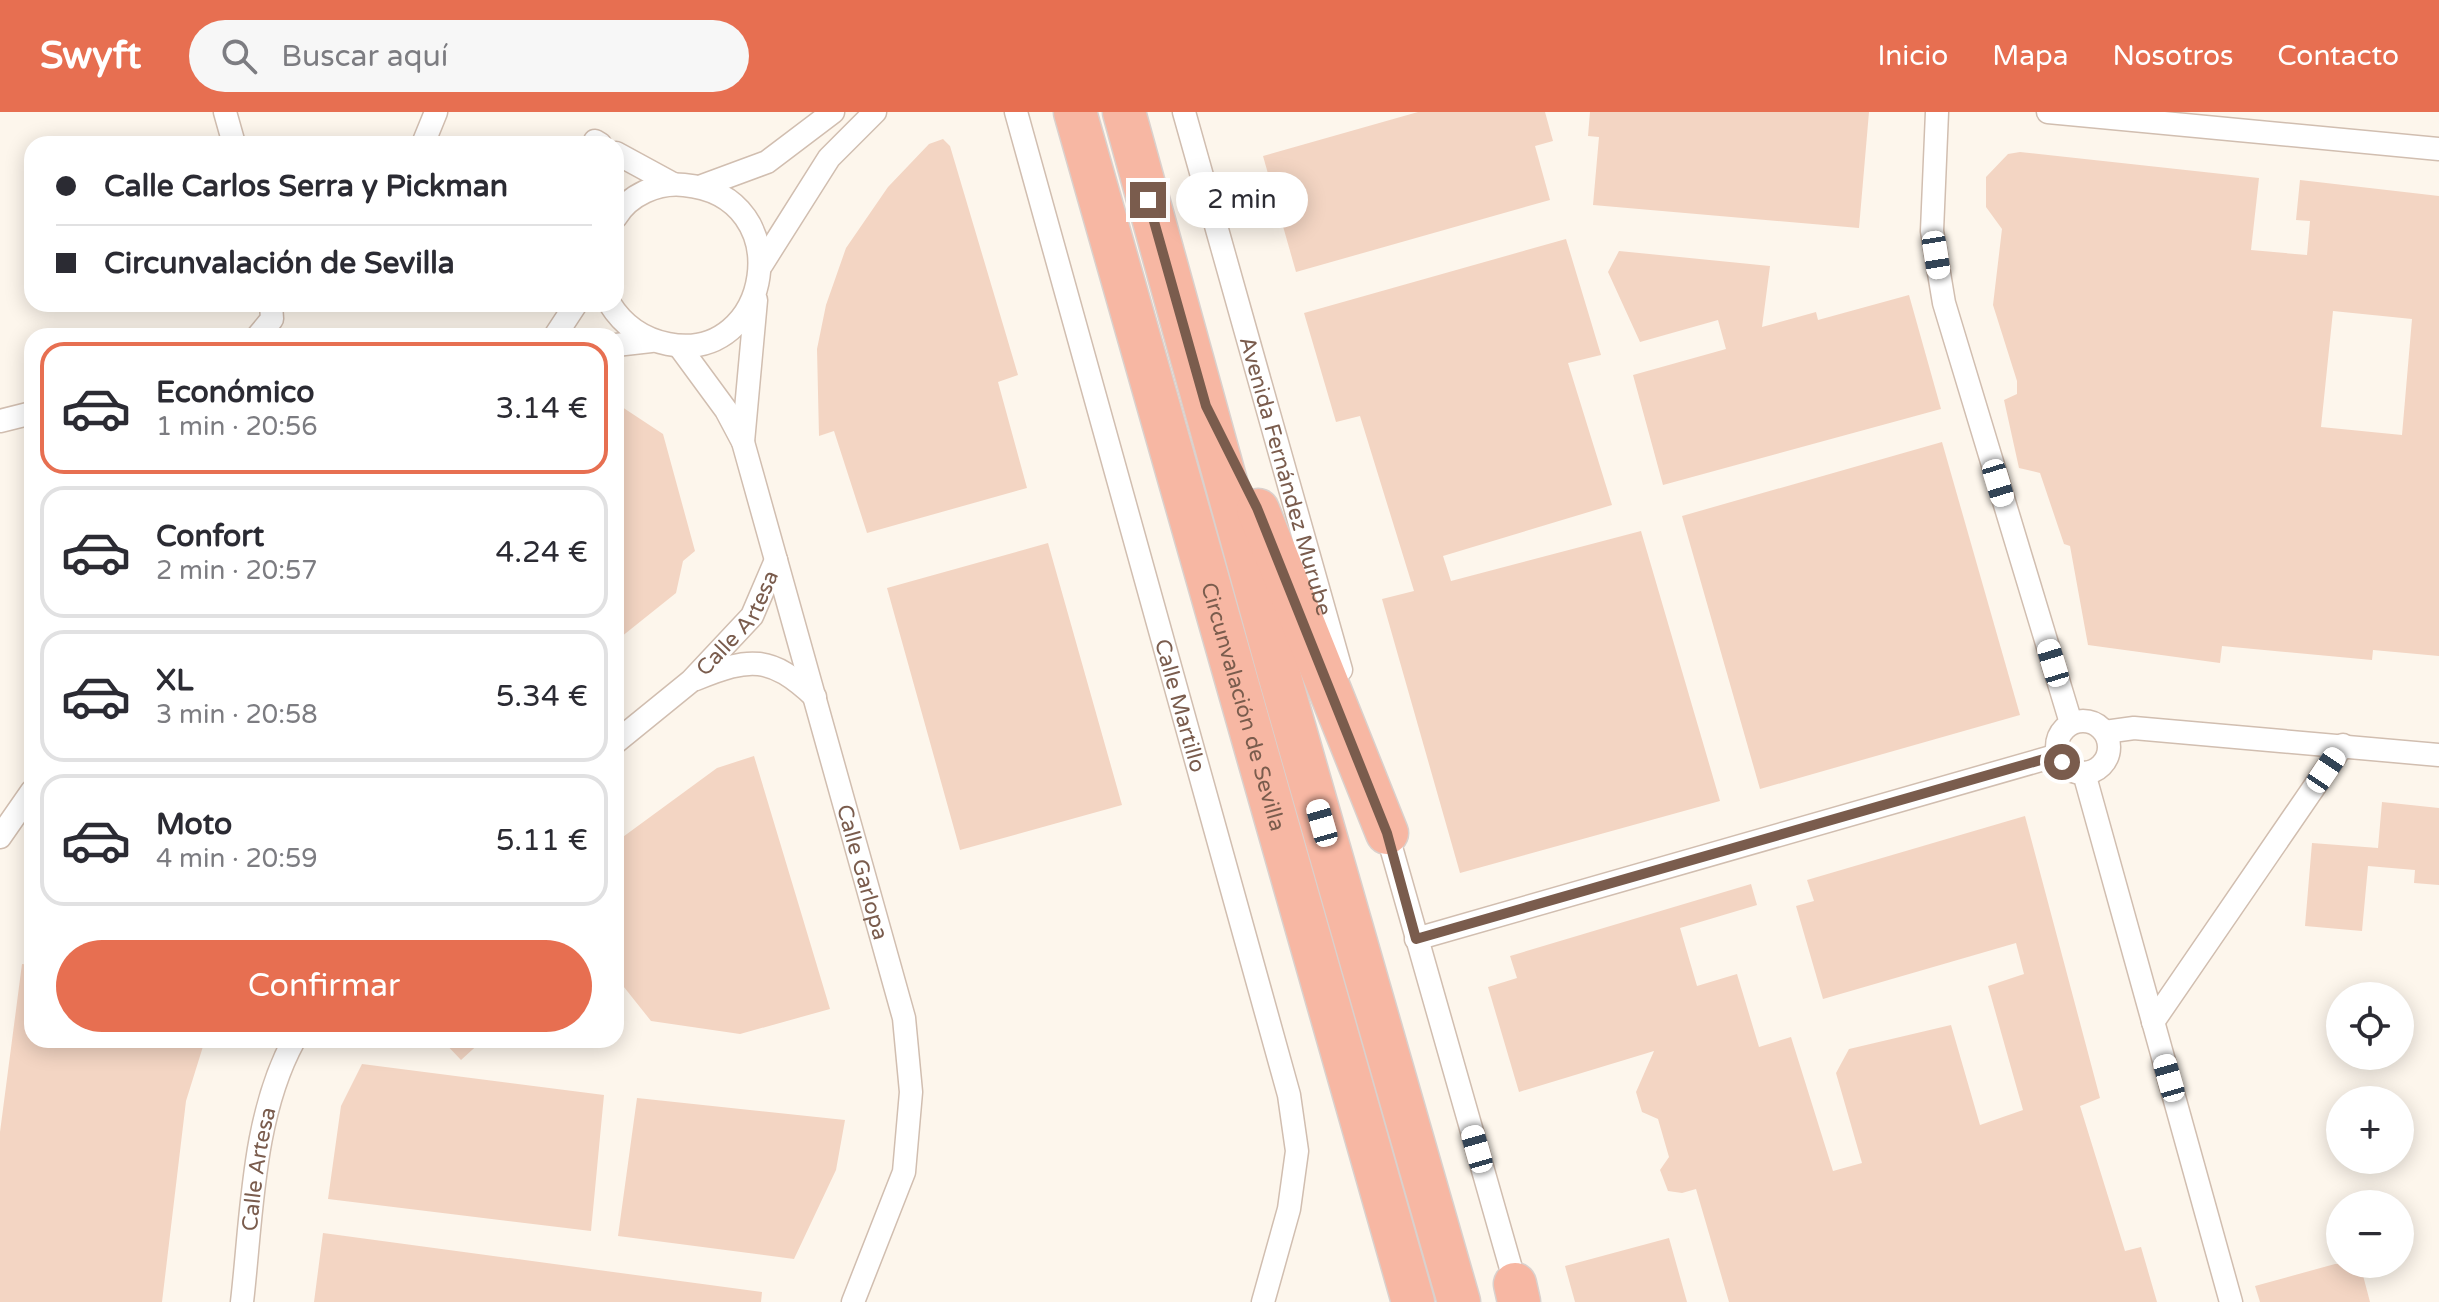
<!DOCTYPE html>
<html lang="es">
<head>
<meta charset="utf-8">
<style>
	:root { --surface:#fff; --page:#f7f7f7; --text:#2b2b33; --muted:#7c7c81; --line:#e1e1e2; --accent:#e76f51 }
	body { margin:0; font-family:"Varela Round",sans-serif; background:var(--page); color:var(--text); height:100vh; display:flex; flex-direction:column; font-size:30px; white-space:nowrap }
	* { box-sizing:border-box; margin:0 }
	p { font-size:26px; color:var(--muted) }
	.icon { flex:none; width:44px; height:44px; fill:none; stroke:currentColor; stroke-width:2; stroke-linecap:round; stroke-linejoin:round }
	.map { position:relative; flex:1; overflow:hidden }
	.sheet { position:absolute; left:24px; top:216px; width:600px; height:720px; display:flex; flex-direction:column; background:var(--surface); border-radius:24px; box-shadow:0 4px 20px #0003 }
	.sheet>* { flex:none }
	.banner { position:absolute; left:24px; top:24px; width:600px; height:176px; border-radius:24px; box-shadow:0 4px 20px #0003; display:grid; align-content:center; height:176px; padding:0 32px; background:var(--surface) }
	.tools { position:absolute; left:2326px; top:870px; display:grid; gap:16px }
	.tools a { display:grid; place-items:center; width:88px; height:88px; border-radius:50%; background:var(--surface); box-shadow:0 4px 20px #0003; font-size:40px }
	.end { position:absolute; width:36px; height:36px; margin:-18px; border:10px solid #7a5c4d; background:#fff; box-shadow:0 0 0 4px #fff }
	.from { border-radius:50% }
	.bubble { position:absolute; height:56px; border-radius:28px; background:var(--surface); box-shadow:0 4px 20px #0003; font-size:26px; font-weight:600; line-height:56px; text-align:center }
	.car { position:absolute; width:24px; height:48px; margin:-24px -12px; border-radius:10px; box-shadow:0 0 6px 2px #0007; background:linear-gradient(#fff 24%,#345 0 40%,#fff 0 76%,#345 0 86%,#fff 0) }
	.banner b { display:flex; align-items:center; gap:28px; height:76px; font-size:30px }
	.banner b+b { border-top:2px solid var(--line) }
	.banner i { width:20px; height:20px; background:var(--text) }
	ul { padding:14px 0 0; list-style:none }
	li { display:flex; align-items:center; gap:24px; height:132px; margin:0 16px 12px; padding:0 16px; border:4px solid var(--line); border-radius:24px }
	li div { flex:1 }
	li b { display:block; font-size:30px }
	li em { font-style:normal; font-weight:600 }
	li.on { border-color:var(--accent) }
	li>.icon { width:72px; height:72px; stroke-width:1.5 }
	.primary-button { display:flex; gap:16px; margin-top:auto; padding:16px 32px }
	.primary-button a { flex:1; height:92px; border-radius:48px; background:var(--accent); color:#fff; font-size:32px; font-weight:600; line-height:92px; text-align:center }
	header { display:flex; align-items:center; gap:48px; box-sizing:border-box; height:112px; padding:0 40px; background:var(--accent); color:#fff }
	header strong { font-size:38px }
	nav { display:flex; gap:44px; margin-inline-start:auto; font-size:28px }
	.search { width:560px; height:72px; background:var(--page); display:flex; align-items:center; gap:20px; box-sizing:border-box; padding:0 28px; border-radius:44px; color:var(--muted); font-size:30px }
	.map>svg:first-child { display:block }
</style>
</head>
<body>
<header>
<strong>Swyft</strong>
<div class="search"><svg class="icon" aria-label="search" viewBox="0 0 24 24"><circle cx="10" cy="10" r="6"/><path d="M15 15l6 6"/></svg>Buscar aquí</div>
<nav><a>Inicio</a><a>Mapa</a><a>Nosotros</a><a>Contacto</a></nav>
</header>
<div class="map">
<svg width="2439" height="1190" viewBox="0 0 2439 1190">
	<rect width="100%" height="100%" fill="#fdf6ec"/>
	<path fill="#f3d5c3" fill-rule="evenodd" d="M 1418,0 L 1545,0 L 1553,29 L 1535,34 L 1550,88 L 1296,160 L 1263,44 Z
		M 1590,0 L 1869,0 L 1859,116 L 1593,93 L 1599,25 L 1588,24 Z
		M 943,27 L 950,34 L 1018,263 L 998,270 L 1027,376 L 867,421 L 834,319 L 819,324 L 817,237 L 826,193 L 846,136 L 888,75 L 929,32 Z
		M 2020,40 L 2259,66 L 2251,138 L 2307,143 L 2310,109 L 2296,108 L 2300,68 L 2439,84 L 2439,544 L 2373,538 L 2372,548 L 2222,534 L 2220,551 L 2088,533 L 2070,434 L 2064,432 L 2040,361 L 2019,356 L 2004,288 L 2017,282 L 2017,269 L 1993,193 L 2002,117 L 1986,95 L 1986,65 L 2008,42 ZM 2333,199 L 2412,207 L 2402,323 L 2321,315 Z
		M 1566,127 L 1601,243 L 1568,251 L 1612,393 L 1443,444 L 1451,469 L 1641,419 L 1720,689 L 1460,761 L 1382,487 L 1414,479 L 1360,304 L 1336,310 L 1304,201 Z
		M 1619,139 L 1770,154 L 1762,215 L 1816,200 L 1818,208 L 1909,183 L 1941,297 L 1663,373 L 1633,263 L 1726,237 L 1718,208 L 1640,230 L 1608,160 Z
		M 616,291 L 663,322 L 695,439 L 683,449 L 676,481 L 616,529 Z
		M 1942,330 L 2020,603 L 1760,677 L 1682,404 Z
		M 1048,431 L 1122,693 L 960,738 L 887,476 Z
		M 754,644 L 830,897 L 740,922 L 651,909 L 616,865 L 616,730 L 717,656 Z
		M 2382,690 L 2439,696 L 2439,773 L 2414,771 L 2415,758 L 2368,754 L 2362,819 L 2305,814 L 2312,731 L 2378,736 Z
		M 2025,704 L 2100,986 L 2080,994 L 2125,1139 L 2141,1135 L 2157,1190 L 1729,1190 L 1696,1077 L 1682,1081 L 1668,1079 L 1660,1058 L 1669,1045 L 1658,1007 L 1642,1000 L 1636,980 L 1654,939 L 1519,980 L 1488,875 L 1517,866 L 1510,844 L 1751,772 L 1757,793 L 1680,816 L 1697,874 L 1737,862 L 1759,935 L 1791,925 L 1833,1059 L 1862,1051 L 1836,961 L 1849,937 L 1951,913 L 1980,1013 L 2023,998 L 1988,874 L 2024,862 L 2016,831 L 1823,887 L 1796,794 L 1814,789 L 1807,768 Z
		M 22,852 L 32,853 L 32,928 L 205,928 L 186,989 L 162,1190 L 0,1190 L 0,1020 Z
		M 442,928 L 483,928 L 461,948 Z
		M 362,952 L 604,983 L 591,1119 L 328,1087 L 341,994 Z
		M 637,986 L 845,1008 L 836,1058 L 794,1147 L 618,1124 Z
		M 323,1121 L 762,1180 L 761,1190 L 314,1190 Z
		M 1669,1126 L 1687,1190 L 1575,1190 L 1565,1154 Z
		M 2335,1152 L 2360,1152 L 2370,1190 L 2260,1190 L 2255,1174 Z"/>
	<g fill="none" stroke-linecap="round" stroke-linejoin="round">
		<g stroke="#d1beb0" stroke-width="25">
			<g id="street">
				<path d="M 225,0 L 234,32"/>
				<path id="s1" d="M 1016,0 L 1289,983 L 1297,1039 L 1289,1097 L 1263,1190"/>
				<path id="s2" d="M 1184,0 L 1341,558"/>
				<path d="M 1937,0 L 1932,119 L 1944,191 L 2071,611"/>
				<path d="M 2048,0 L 2439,37"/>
				<path d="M 595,29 L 600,32"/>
				<path d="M 423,32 L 436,0"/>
				<path d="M 616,41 L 673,72"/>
				<path d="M 702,74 L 767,50 L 833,0"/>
				<path d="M 762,152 L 829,46 L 875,0"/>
				<path d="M 610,192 C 623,213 643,227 668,232 C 771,253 801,84 684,73 C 658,70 629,83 616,105"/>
				<path d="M 258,224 L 272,207 L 271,192"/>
				<path d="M 555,224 L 576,192"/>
				<path d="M 616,233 L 651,229"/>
				<path id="s3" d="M 679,234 L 726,298 L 743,330 L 904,906 L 911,980 L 904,1060 L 853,1190"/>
				<path d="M 0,309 L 32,301"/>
				<path d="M 743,330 L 756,188"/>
				<path d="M 696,567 C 750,545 770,543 815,585"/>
				<circle cx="2083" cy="635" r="26"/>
				<path d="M 2105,620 L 2134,616 L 2439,643"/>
				<path id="s4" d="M 616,630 L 691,569 L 752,504 L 776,448"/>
				<path d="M 2084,661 L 2231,1190"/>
				<path d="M 1385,714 L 1518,1181"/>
				<path d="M 0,725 L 32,679"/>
				<path d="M 1416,827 L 2058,643"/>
				<path d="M 2153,910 L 2343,633"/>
				<path id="s5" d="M 242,1190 C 252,1104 252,1005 294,928"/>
			</g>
		</g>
		<g stroke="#dad1cd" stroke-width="45">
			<g id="highway">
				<path id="s6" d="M 1075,0 L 1413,1190"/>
				<path d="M 1124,0 L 1279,562 L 1459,1190"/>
				<path d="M 1258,398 L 1387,721"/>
				<path d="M 1515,1172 L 1519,1190"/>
			</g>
		</g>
		<use href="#street" stroke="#fff" stroke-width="22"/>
		<use href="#highway" stroke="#f7b7a3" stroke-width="42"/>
	</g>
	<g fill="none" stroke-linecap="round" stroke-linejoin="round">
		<path stroke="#7a5c4d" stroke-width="10" d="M 1148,88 L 1206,294 L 1257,396 L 1387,721 L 1416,827 L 2058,643 L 2062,650"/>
	</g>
	<g text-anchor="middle" stroke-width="7" stroke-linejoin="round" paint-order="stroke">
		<g font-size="22" fill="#7a5c4d" stroke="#fffaf3">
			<text dy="8" stroke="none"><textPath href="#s2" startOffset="378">Avenida Fernández Murube</textPath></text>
			<text dy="8" stroke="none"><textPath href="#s4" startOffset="172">Calle Artesa</textPath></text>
			<text dy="8" stroke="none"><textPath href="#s1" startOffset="616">Calle Martillo</textPath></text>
			<text dy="8" stroke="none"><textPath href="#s6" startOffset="618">Circunvalación de Sevilla</textPath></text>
			<text dy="8" stroke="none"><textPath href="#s3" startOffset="562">Calle Garlopa</textPath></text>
			<text dy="8" stroke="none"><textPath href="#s5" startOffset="134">Calle Artesa</textPath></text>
		</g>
	</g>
</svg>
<div class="tools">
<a><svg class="icon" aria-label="locate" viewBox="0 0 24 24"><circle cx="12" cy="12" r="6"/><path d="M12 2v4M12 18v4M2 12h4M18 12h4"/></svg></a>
<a>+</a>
<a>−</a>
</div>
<i class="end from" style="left:2062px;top:650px"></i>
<i class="end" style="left:1148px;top:88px"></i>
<div class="bubble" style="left:1176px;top:60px;width:132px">2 min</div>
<i class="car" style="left:1936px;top:143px;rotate:171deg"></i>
<i class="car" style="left:1998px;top:371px;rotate:163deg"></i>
<i class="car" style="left:2053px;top:551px;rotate:343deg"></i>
<i class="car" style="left:2326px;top:658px;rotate:34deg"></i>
<i class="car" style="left:1322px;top:711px;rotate:344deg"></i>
<i class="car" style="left:2169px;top:966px;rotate:344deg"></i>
<i class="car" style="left:1477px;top:1037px;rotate:344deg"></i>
<div class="banner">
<b><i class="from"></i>Calle Carlos Serra y Pickman</b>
<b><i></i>Circunvalación de Sevilla</b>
</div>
<section class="sheet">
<ul>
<li class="on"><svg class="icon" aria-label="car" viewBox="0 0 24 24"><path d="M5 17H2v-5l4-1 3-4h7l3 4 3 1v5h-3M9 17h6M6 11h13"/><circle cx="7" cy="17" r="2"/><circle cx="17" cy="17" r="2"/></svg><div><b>Económico</b><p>1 min · 20:56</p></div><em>3.14 €</em></li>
<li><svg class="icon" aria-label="car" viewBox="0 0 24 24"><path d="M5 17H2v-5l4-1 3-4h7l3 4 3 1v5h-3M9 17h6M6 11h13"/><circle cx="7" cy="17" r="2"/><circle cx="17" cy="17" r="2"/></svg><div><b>Confort</b><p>2 min · 20:57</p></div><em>4.24 €</em></li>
<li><svg class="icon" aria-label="car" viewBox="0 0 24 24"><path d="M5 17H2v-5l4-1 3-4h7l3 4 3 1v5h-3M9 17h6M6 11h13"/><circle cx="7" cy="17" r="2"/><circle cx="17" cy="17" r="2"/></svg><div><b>XL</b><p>3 min · 20:58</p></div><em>5.34 €</em></li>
<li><svg class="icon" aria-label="car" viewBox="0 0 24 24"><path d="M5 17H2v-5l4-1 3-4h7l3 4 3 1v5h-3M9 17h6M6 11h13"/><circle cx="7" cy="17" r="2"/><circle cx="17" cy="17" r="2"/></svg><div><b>Moto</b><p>4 min · 20:59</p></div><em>5.11 €</em></li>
</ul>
<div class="primary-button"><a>Confirmar</a></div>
</section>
</div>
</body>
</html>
